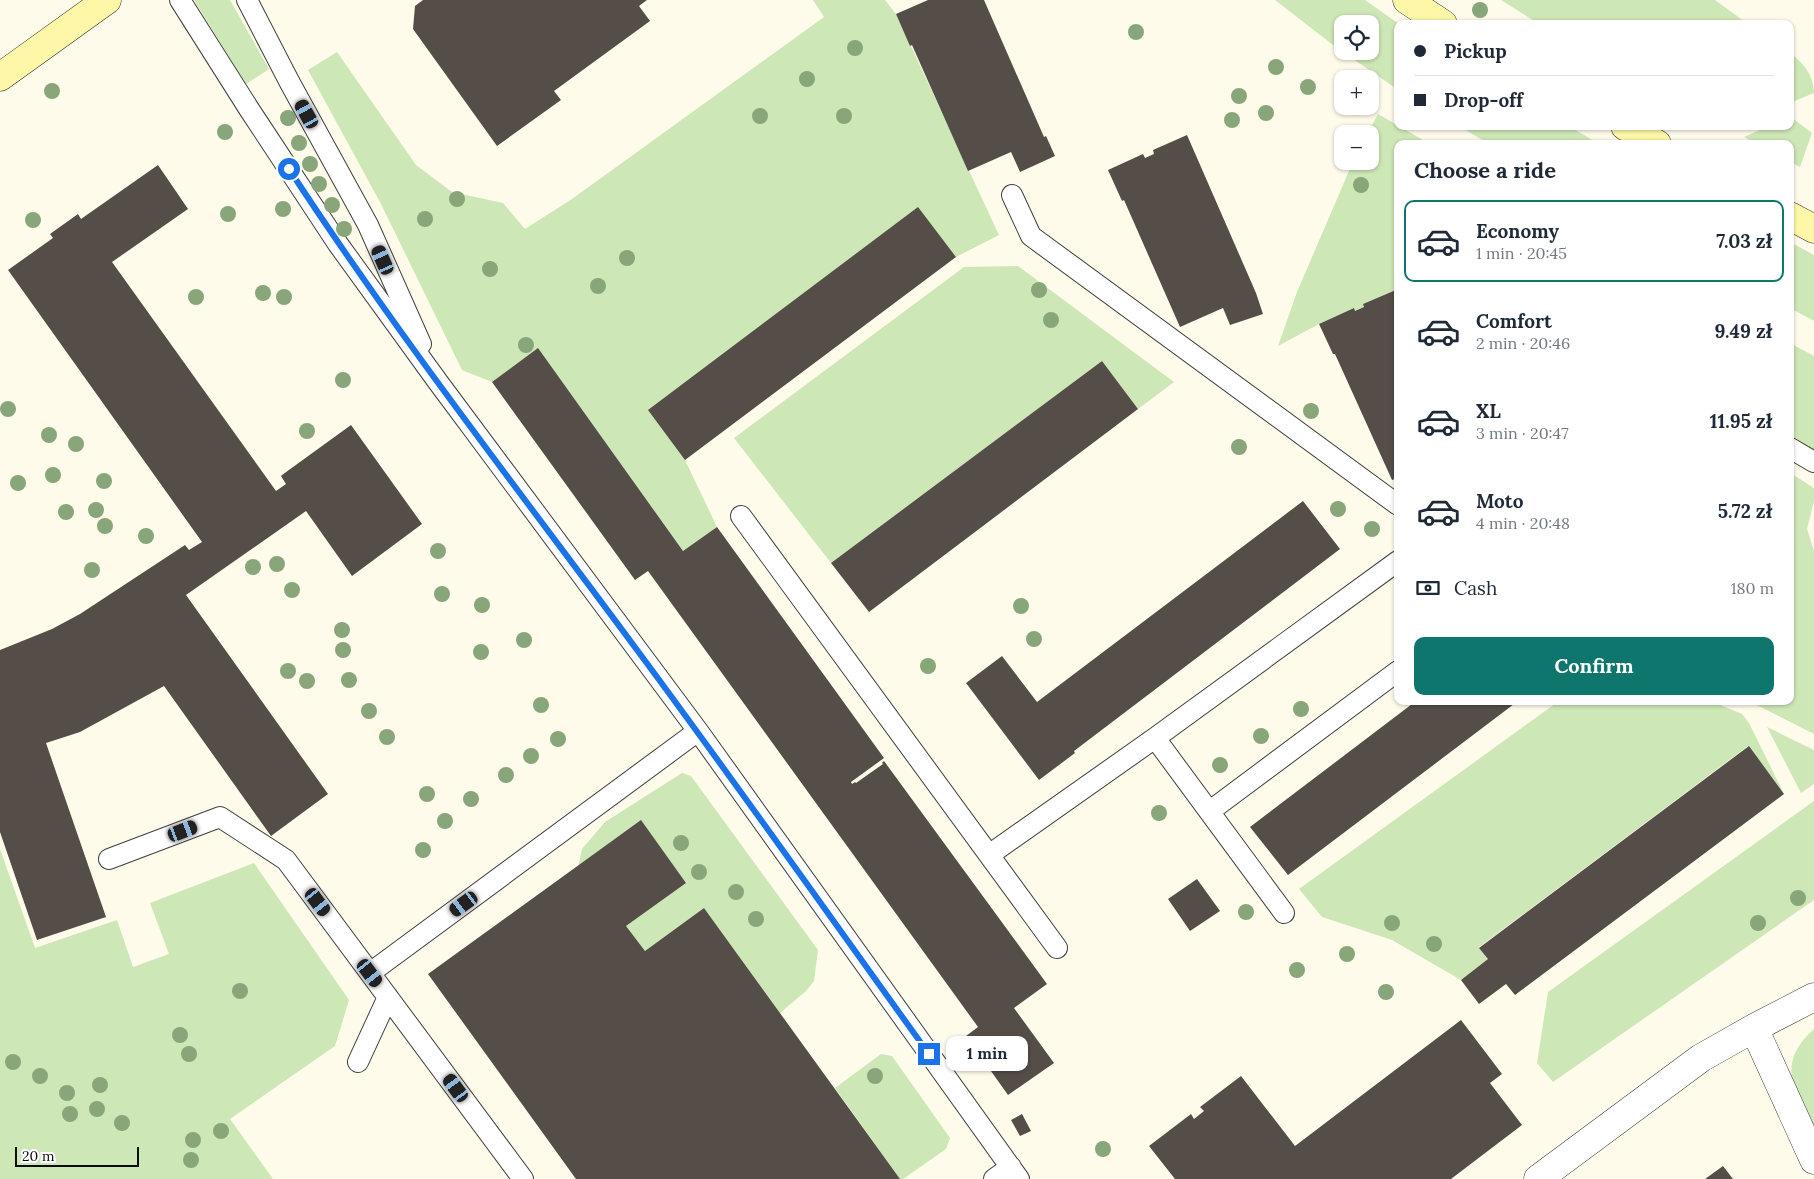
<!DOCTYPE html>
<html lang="en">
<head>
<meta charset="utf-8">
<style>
	:root { --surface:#fff; --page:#f6f6f7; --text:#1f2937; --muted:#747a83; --line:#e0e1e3; --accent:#0f766e }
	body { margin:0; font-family:Lora,serif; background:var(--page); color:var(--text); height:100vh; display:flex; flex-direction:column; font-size:19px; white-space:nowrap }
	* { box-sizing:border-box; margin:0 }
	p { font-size:16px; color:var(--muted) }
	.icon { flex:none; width:28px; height:28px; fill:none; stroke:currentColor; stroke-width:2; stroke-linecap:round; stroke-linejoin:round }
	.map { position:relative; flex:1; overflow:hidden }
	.sheet { position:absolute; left:1394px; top:140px; width:400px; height:565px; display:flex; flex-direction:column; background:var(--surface); border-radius:10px; box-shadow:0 1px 4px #0004 }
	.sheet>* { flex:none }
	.guide { position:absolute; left:1394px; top:20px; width:400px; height:110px; border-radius:10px; box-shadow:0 1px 4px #0004; display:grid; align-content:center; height:110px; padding:0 20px; background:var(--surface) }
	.controls { position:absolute; left:1334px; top:15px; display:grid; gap:10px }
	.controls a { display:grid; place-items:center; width:45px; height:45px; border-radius:10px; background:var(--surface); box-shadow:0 1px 4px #0004; font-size:25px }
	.scale { position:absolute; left:15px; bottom:12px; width:124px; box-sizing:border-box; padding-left:5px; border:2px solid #0c0c0c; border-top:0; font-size:14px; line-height:18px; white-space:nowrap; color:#0c0c0c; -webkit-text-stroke:4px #fff; paint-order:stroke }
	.end { position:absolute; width:22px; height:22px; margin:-11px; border:6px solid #1a73e8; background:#fff; box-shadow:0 0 0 2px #fff }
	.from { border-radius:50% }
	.bubble { position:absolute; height:35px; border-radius:10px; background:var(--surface); box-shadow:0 1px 4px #0004; font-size:16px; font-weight:700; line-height:35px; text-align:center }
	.car { position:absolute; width:15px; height:30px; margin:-15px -8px; border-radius:6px; box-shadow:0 0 4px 1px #0007; background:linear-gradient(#222 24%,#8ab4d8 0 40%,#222 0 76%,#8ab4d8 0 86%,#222 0) }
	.guide b { display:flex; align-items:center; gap:18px; height:48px; font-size:19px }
	.guide b+b { border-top:1px solid var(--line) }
	.guide i { width:12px; height:12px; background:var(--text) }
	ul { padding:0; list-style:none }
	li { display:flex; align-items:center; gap:15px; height:82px; margin:0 10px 8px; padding:0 10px; border:2px solid transparent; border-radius:10px }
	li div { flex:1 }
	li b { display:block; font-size:19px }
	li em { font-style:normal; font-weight:700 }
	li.current { border-color:var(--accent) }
	li>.icon { width:45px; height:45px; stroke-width:1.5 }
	h2 { padding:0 20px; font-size:22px; line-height:60px }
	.pay { display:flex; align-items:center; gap:12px; height:55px; padding:0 20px; font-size:19px }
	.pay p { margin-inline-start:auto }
	.button { display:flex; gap:10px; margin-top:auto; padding:10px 20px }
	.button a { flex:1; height:58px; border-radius:10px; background:var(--accent); color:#fff; font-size:20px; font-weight:700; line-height:58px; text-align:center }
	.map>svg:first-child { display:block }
</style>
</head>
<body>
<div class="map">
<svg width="1814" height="1179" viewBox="0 0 1814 1179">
	<rect width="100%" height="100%" fill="#fefbeb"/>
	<path fill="#cde7b6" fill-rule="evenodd" d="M 194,0 L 230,0 L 269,69 L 246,84 Z
		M 813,0 L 885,0 L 896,14 L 999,235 L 956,257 L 918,208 L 685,460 L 717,527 L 683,551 L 538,349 L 492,382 L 462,370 L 381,204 L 308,70 L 337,52 L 416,165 L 452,192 L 503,203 L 525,229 L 572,199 L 824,17 Z
		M 1275,0 L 1365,0 L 1399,24 L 1398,24 L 1397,89 L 1337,48 ZM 1342,24 L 1370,24 L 1370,51 L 1342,51 Z
		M 1501,0 L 1715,0 L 1748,24 L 1539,24 Z
		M 1790,53 C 1803,62 1814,76 1814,93 L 1790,103 Z
		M 1378,114 L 1430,144 L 1398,144 L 1397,289 L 1363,304 L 1364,307 L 1355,311 L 1354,308 L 1319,324 L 1278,346 L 1297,292 L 1352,164 L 1353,161 L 1370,161 L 1370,134 L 1367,134 Z
		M 1791,117 L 1812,133 L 1800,167 L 1790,162 L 1790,144 L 1757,144 L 1744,137 L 1769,126 L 1790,126 Z
		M 1459,126 L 1569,126 L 1599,144 L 1489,144 Z
		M 1790,242 L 1814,255 L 1814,321 L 1790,308 Z
		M 1018,266 L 1174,382 L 1138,409 L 1102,361 L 831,563 L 734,438 L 964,267 Z
		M 1790,343 L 1814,356 L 1814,457 L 1790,444 Z
		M 1792,474 L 1814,488 L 1814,501 L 1807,529 L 1814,551 L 1814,734 L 1749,701 L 1790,701 L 1790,478 Z
		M 1559,701 L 1711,701 L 1742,714 L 1749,723 L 1784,794 L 1748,746 L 1479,947 L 1488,959 L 1461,980 L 1392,940 L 1322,917 L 1299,889 Z
		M 1767,727 L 1814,750 L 1814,784 L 1801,793 Z
		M 682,773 L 691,776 L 818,950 L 814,981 L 806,991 L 780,1013 L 704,908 L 645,951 L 626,926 L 686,883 L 641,821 L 578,867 L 582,849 L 605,822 Z
		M 1814,801 L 1814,900 L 1553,1082 L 1537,1063 L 1548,992 Z
		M 0,849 L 35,948 L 117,920 L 133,967 L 169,954 L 150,903 L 254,863 L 349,1000 L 335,1046 L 230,1119 L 273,1179 L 0,1179 Z
		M 1814,1029 L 1814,1136 C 1797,1095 1773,1065 1814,1029 Z
		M 881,1054 L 892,1056 L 950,1138 L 946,1149 L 903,1179 L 900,1179 L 835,1088 Z"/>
	<path fill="#544d48" d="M 423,0 L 647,0 L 639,6 L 650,21 L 554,91 L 561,100 L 497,146 L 413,29 L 415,6 Z
		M 928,0 L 984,0 L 1044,137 L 1046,136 L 1055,156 L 1020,172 L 1011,152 L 968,171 L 912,45 L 910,46 L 896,14 Z
		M 1187,135 L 1256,293 L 1263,314 L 1230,325 L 1223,308 L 1180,327 L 1124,200 L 1122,201 L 1108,170 L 1143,154 L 1145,158 L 1154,154 L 1153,150 Z
		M 158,165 L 188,209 L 112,262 L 276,491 L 286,484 L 281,476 L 282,475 L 351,425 L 422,524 L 352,576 L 306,511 L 186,595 L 328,794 L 271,836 L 164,686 L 80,732 L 46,743 L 106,917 L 37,940 L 0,832 L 0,650 L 52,629 L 80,614 L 185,545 L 189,550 L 202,542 L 8,270 L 53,238 L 50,234 L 78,214 L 81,219 Z
		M 918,207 L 956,257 L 685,460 L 648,410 Z
		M 1398,289 L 1398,478 L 1392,480 L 1335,354 L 1333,354 L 1319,324 L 1354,308 L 1355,311 L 1364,307 L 1363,304 Z
		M 538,348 L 683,551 L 717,527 L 884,758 L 851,782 L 852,784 L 855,782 L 856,783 L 883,764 L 882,763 L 884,761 L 1047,984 L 1014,1008 L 1054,1063 L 1008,1095 L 966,1036 L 978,1027 L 648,571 L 635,580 L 492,382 Z
		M 1102,361 L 1138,409 L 869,612 L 831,563 Z
		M 1303,501 L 1340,549 L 1074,751 L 1075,753 L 1039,780 L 966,683 L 1002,656 L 1037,702 Z
		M 1416,701 L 1518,701 L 1288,875 L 1250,827 Z
		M 1749,746 L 1784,794 L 1515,995 L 1506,984 L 1479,1004 L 1461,980 L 1488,959 L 1479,948 Z
		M 641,820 L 686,883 L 626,926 L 645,951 L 704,908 L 900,1179 L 576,1179 L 428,974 Z
		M 1197,879 L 1220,911 L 1190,931 L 1168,899 Z
		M 1461,1020 L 1502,1074 L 1490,1083 L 1522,1125 L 1451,1179 L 1175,1179 L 1149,1146 L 1191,1114 L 1194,1119 L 1204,1111 L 1200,1107 L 1241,1076 L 1295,1146 Z
		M 1022,1114 L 1031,1131 L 1020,1136 L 1011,1120 Z
		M 1723,1166 L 1733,1179 L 1705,1179 Z"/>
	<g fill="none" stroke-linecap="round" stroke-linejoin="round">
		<g stroke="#3f3f3f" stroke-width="22">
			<path id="lane" d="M 180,0 L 249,109 L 338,244 L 438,382 L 698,731 L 1019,1179
				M 247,0 L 290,83 L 368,225 L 421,344
				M 1012,195 L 1031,236 L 1398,505
				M 1790,448 L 1814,462
				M 741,516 L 1057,948
				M 1155,738 L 1284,913
				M 1210,811 L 1398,671
				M 989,855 L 1155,738 L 1398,561
				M 109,859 L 220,817 L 286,860 L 523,1179
				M 370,973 L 698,731
				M 358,1062 L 388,997
				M 994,1179 L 1011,1167"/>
		</g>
		<g stroke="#3f3f3f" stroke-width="29">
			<path id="street" d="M 1754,1028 L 1814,1160
				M 1538,1179 L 1701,1058 L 1754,1028 L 1814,997"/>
		</g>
		<g stroke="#2e2e2e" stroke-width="29">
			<path id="secondary" d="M 1407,0 L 1443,24
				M 0,77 L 107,0
				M 1625,126 L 1657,144
				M 1790,216 L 1814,229"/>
		</g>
		<use href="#lane" stroke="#fff" stroke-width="20"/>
		<use href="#street" stroke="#fff" stroke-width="28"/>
		<use href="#secondary" stroke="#fdf7a7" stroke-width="28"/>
	</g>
	<g fill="#89a67a">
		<circle cx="1480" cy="10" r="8"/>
		<circle cx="1136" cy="32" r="8"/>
		<circle cx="855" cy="48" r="8"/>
		<circle cx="1276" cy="67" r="8"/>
		<circle cx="807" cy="79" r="8"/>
		<circle cx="1308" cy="87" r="8"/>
		<circle cx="52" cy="91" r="8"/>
		<circle cx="1239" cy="96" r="8"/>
		<circle cx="1266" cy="113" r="8"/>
		<circle cx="760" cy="116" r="8"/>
		<circle cx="844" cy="116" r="8"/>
		<circle cx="288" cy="118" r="8"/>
		<circle cx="1232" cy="120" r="8"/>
		<circle cx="225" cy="132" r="8"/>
		<circle cx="299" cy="143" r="8"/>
		<circle cx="310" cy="164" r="8"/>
		<circle cx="319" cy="184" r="8"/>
		<circle cx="1361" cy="185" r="8"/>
		<circle cx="457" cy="199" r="8"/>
		<circle cx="332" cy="205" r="8"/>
		<circle cx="283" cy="209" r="8"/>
		<circle cx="228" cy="214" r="8"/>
		<circle cx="425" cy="219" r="8"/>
		<circle cx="33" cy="220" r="8"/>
		<circle cx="344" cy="229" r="8"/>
		<circle cx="627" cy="258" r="8"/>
		<circle cx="490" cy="269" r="8"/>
		<circle cx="598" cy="286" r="8"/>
		<circle cx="1039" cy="290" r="8"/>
		<circle cx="263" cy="293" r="8"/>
		<circle cx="196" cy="297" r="8"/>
		<circle cx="284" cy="297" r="8"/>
		<circle cx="1051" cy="320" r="8"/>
		<circle cx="526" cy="345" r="8"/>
		<circle cx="343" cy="380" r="8"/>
		<circle cx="8" cy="409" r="8"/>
		<circle cx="1311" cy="411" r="8"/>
		<circle cx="307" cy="431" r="8"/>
		<circle cx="49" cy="435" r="8"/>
		<circle cx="76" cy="444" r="8"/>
		<circle cx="1239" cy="447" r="8"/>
		<circle cx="53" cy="475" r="8"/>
		<circle cx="104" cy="481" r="8"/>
		<circle cx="18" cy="483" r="8"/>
		<circle cx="1338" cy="509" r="8"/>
		<circle cx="96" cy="510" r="8"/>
		<circle cx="66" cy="512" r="8"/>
		<circle cx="105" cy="526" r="8"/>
		<circle cx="1372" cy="529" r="8"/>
		<circle cx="146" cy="536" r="8"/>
		<circle cx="438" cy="551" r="8"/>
		<circle cx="277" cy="564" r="8"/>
		<circle cx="253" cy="567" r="8"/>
		<circle cx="92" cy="570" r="8"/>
		<circle cx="292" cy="590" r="8"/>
		<circle cx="442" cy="594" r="8"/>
		<circle cx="482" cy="605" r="8"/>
		<circle cx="1021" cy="606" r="8"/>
		<circle cx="342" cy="630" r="8"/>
		<circle cx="1034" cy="639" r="8"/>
		<circle cx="524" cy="640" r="8"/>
		<circle cx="343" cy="650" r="8"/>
		<circle cx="481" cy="652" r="8"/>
		<circle cx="928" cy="666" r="8"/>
		<circle cx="288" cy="671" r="8"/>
		<circle cx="349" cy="680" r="8"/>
		<circle cx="307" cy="681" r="8"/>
		<circle cx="541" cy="705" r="8"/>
		<circle cx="1301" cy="709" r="8"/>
		<circle cx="369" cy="711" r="8"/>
		<circle cx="1261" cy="736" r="8"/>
		<circle cx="387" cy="737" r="8"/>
		<circle cx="558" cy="739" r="8"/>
		<circle cx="531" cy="756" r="8"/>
		<circle cx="1220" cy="765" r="8"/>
		<circle cx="506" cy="775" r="8"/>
		<circle cx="427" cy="794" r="8"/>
		<circle cx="471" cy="799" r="8"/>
		<circle cx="1159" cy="813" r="8"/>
		<circle cx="445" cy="821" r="8"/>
		<circle cx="681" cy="843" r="8"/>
		<circle cx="423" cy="850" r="8"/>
		<circle cx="699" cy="872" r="8"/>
		<circle cx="736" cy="892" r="8"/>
		<circle cx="1798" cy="898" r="8"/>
		<circle cx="1246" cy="912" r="8"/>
		<circle cx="756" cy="919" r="8"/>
		<circle cx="1392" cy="923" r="8"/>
		<circle cx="1758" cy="923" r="8"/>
		<circle cx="1434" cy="944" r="8"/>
		<circle cx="1347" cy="954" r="8"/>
		<circle cx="1297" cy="970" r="8"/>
		<circle cx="240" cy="991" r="8"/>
		<circle cx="1386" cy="992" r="8"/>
		<circle cx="180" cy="1035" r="8"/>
		<circle cx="189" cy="1054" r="8"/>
		<circle cx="13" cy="1062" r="8"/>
		<circle cx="40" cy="1076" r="8"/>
		<circle cx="875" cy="1076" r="8"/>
		<circle cx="100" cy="1085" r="8"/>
		<circle cx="67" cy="1093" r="8"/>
		<circle cx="97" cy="1109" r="8"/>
		<circle cx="70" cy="1114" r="8"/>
		<circle cx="122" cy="1123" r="8"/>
		<circle cx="221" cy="1131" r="8"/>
		<circle cx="193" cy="1140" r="8"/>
		<circle cx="1103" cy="1149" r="8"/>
		<circle cx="191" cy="1160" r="8"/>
	</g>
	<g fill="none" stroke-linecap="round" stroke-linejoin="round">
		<path stroke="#1a73e8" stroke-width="6" d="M 289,169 C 398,336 521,493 640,654 C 738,786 833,921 929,1054"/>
	</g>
</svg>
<div class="controls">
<a><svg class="icon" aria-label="locate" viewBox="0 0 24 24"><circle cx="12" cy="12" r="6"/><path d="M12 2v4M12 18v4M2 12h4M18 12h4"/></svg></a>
<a>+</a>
<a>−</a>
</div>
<div class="scale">20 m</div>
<i class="end from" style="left:289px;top:169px"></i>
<i class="end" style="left:929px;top:1054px"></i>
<div class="bubble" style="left:946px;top:1036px;width:82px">1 min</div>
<i class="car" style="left:307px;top:114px;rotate:331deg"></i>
<i class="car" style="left:383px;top:260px;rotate:336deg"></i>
<i class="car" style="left:183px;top:831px;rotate:69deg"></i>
<i class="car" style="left:318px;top:902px;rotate:143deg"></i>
<i class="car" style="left:464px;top:904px;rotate:234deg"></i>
<i class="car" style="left:370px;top:973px;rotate:143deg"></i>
<i class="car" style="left:456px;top:1088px;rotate:324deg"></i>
<div class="guide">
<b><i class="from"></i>Pickup</b>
<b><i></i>Drop-off</b>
</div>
<section class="sheet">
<h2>Choose a ride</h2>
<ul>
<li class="current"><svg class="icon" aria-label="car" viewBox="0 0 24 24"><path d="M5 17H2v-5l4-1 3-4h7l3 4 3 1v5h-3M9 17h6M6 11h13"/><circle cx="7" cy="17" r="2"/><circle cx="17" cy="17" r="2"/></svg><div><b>Economy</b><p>1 min · 20:45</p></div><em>7.03 zł</em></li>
<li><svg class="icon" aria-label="car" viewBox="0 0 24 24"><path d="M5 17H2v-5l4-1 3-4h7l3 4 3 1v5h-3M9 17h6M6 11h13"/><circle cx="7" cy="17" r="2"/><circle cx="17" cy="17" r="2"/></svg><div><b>Comfort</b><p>2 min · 20:46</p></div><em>9.49 zł</em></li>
<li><svg class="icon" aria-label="car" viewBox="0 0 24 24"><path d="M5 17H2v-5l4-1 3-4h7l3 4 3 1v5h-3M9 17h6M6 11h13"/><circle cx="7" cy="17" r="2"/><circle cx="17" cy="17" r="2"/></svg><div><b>XL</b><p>3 min · 20:47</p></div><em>11.95 zł</em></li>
<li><svg class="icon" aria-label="car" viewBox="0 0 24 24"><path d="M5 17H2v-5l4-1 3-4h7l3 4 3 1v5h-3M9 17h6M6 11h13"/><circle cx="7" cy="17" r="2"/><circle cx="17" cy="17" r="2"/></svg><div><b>Moto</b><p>4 min · 20:48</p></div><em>5.72 zł</em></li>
</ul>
<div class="pay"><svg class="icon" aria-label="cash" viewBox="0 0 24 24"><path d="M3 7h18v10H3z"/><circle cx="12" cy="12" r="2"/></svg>Cash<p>180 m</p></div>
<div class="button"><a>Confirm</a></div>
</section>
</div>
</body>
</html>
